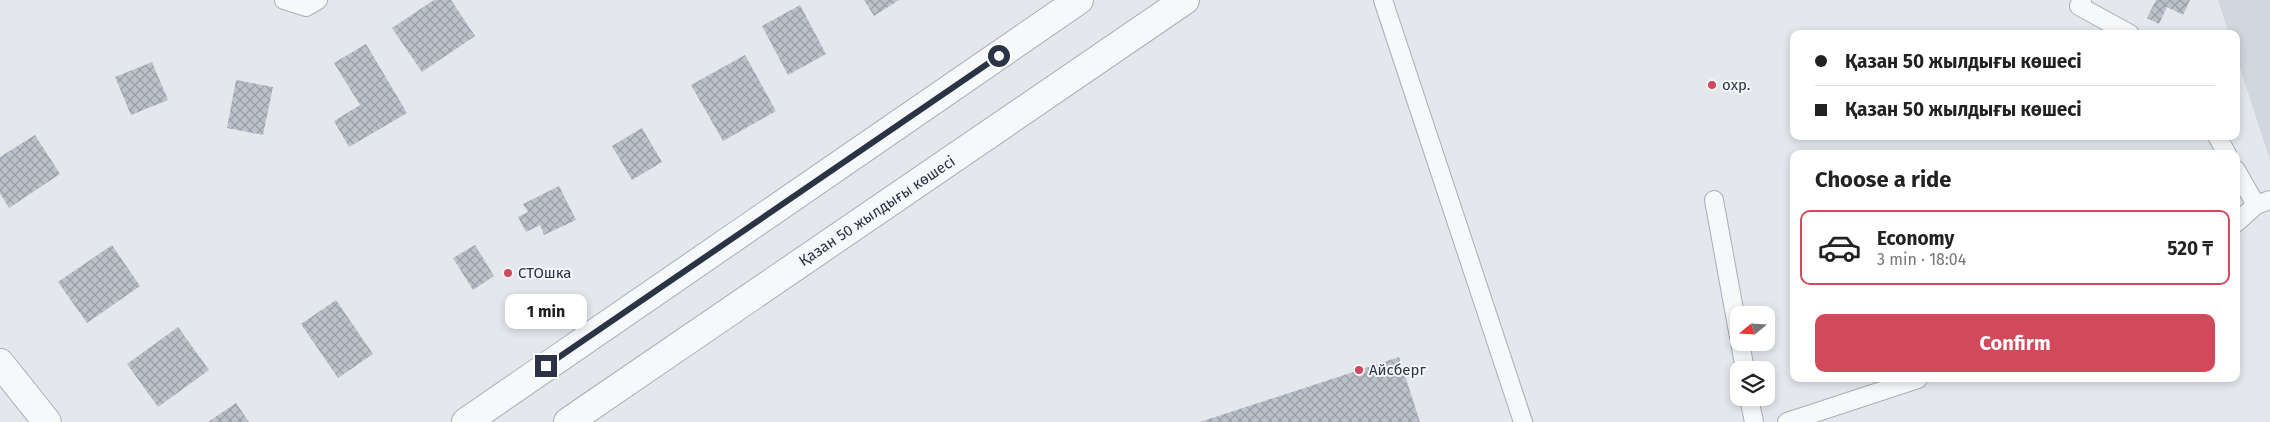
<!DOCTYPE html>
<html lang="en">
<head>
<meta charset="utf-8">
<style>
	:root { --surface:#fff; --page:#f2f2f2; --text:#222; --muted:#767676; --line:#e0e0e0; --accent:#d1495b }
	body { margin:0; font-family:"Fira Sans",sans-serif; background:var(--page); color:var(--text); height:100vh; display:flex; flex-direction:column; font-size:19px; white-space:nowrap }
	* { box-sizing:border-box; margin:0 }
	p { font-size:16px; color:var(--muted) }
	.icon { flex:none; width:28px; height:28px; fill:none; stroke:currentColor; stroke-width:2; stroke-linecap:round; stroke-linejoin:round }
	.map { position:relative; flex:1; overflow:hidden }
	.panel { position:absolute; left:1790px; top:150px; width:450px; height:232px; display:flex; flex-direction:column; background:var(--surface); border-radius:10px; box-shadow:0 2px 8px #0003 }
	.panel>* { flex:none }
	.top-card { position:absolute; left:1790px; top:30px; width:450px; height:110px; border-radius:10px; box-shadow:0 2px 8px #0003; display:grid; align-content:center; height:110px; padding:0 25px; background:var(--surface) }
	.needle { width:32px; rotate:252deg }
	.tools { position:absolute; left:1730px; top:306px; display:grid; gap:10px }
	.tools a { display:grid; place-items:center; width:45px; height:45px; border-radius:10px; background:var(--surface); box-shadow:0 2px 8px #0003; font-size:25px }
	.end { position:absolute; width:22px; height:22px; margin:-11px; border:6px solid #2b3445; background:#fff; box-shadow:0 0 0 2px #fff }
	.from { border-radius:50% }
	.bubble { position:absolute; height:35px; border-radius:10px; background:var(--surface); box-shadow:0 2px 8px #0003; font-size:16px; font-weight:700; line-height:35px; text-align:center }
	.top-card b { display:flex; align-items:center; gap:18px; height:48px; font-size:19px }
	.top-card b+b { border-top:1px solid var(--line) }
	.top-card i { width:12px; height:12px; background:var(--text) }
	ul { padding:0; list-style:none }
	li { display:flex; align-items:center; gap:15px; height:75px; margin:0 10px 8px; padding:0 15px; border:2px solid transparent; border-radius:10px }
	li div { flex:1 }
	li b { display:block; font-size:19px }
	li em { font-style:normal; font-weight:700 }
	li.selected { border-color:var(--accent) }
	li>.icon { width:45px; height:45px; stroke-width:1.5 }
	h2 { padding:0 25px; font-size:22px; line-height:60px }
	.button { display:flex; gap:10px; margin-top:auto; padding:10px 25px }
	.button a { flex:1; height:58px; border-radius:10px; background:var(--accent); color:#fff; font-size:20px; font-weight:700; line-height:58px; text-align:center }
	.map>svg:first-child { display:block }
</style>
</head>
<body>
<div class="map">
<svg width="2270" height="422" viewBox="0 0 2270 422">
	<defs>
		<pattern id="building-cross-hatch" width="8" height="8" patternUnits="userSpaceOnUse" patternTransform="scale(1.25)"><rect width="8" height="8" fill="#bbc0ca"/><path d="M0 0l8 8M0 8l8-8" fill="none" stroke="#989da6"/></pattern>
	</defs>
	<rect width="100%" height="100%" fill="#e4e7ec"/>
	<path fill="#d2d6de" d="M 2218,0 L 2270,0 L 2270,160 L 2236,56 L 2236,34 L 2229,34 Z"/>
	<path fill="url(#building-cross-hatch)" d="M 434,0 L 451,0 L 475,36 L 422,72 L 392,28 Z
		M 864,0 L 899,0 L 874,16 Z
		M 2156,0 L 2190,0 L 2183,15 L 2167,7 L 2159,24 L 2147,18 Z
		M 800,5 L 826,54 L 788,75 L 762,26 Z
		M 366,44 L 407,113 L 349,147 L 334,121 L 360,105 L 334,63 Z
		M 745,55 L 776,111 L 723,141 L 691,85 Z
		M 152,62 L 168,100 L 131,115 L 115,77 Z
		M 236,80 L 273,87 L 263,135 L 227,128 Z
		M 642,128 L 662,162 L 632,180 L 612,146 Z
		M 35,135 L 60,174 L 9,208 L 0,193 L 0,157 Z
		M 559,186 L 576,220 L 544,235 L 540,225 L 526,232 L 518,217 L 528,212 L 523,204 Z
		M 112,245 L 140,286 L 87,323 L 58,282 Z
		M 475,245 L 494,276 L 473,290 L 453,258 Z
		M 336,300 L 373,354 L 338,378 L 301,324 Z
		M 178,327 L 209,370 L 158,407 L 127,364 Z
		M 1399,357 L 1420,422 L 1200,422 Z
		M 236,403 L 249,422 L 208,422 Z"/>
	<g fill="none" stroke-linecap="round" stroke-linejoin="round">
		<g stroke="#a9aeb7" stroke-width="20">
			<path id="service" d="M 284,0 L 306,7 L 318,0
				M 1383,0 L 1523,422
				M 2082,0 L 2079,6 L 2130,34
				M 2217,136 L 2227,154
				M 2236,170 L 2256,205
				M 1714,200 L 1739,337
				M 2236,223 L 2256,205 L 2270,200
				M 1740,342 L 1745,370
				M 1749,398 L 1754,422
				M 1787,422 L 1918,379"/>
		</g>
		<g stroke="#a9aeb7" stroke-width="30">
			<path id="tertiary" d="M 0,363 L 47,422
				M 466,422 L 1079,0
				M 568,422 L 1185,0"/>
		</g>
		<use href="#service" stroke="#f7f8fa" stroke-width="18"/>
		<use href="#tertiary" stroke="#f7f8fa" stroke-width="28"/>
	</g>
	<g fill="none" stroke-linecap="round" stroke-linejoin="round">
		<path stroke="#2b3445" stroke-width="6" d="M 546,366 L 999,56"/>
	</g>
	<g fill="#d1495b" stroke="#f4f6f9" stroke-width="2">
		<circle cx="1712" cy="85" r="5"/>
		<circle cx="508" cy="273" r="5"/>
		<circle cx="1359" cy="370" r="5"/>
	</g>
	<g text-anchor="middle" stroke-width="4" stroke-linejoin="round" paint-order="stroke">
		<g font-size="15" fill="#2b3445" stroke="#f4f6f9" text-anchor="start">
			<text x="1722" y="90">охр.</text>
			<text x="518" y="278">СТОшка</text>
			<text x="1369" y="375">Айсберг</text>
		</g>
		<g font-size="15" fill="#2b3445" stroke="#f4f6f9">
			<text transform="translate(877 211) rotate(-34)" y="5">Қазан 50 жылдығы көшесі</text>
		</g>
	</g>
</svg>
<div class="tools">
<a><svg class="needle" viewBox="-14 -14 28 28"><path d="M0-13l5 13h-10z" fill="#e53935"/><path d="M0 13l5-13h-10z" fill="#767676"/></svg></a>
<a><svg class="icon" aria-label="layers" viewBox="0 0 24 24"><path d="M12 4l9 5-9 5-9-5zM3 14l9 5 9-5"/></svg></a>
</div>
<i class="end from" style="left:999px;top:56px"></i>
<i class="end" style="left:546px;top:366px"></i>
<div class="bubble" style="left:505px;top:294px;width:82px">1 min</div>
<div class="top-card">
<b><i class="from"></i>Қазан 50 жылдығы көшесі</b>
<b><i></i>Қазан 50 жылдығы көшесі</b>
</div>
<section class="panel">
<h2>Choose a ride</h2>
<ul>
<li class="selected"><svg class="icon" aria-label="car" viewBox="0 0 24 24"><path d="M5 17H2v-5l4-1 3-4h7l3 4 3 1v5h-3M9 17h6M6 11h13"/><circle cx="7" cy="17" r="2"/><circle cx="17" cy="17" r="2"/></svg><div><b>Economy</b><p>3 min · 18:04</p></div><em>520 ₸</em></li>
</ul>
<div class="button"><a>Confirm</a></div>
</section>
</div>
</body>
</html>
